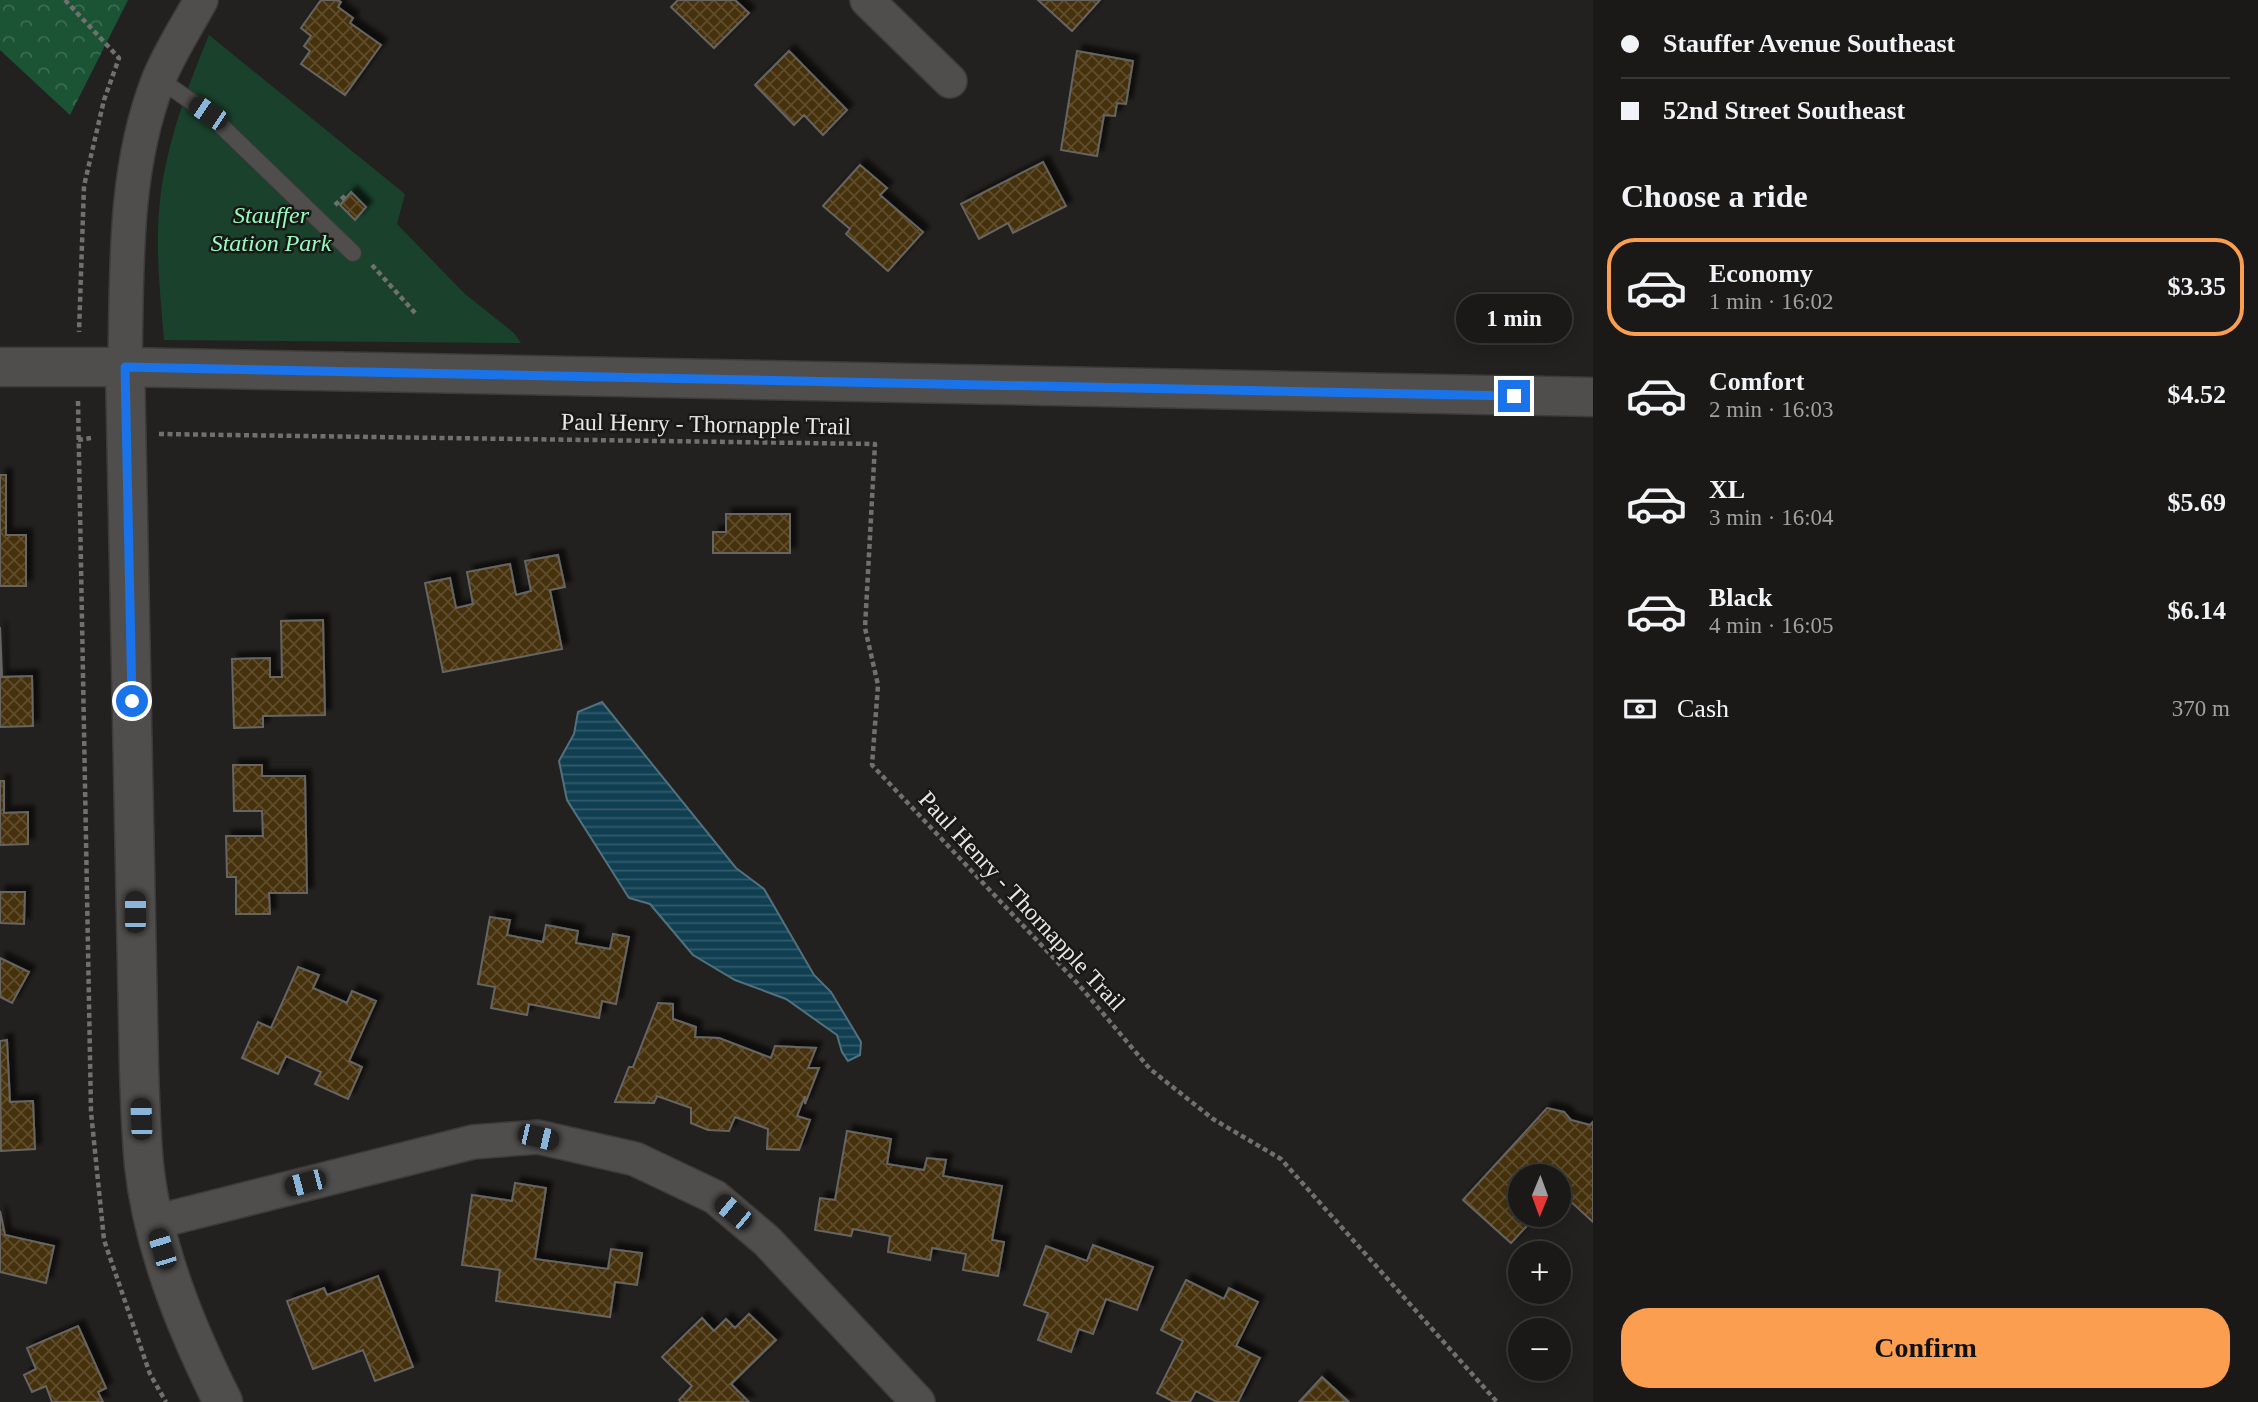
<!DOCTYPE html>
<html lang="en">
<head>
<meta charset="utf-8">
<style>
	:root { --surface:#1a1917; --page:#272624; --text:#f1f3f6; --muted:#9fa0a1; --line:#383836; --accent:#fb9e50 }
	body { margin:0; font-family:Georgia,serif; background:var(--page); color:var(--text); height:100vh; display:flex; flex-direction:column; font-size:26px; white-space:nowrap }
	* { box-sizing:border-box; margin:0 }
	p { font-size:23px; color:var(--muted) }
	.icon { flex:none; width:38px; height:38px; fill:none; stroke:currentColor; stroke-width:2; stroke-linecap:round; stroke-linejoin:round }
	.map { position:relative; flex:1; overflow:hidden }
	.sheet { display:flex; flex-direction:column; background:var(--surface); width:665px }
	.sheet>* { flex:none }
	.banner { display:grid; align-content:center; height:154px; padding:0 28px; background:var(--surface) }
	.needle { width:46px; rotate:181deg }
	.tools { position:absolute; left:1508px; top:1164px; display:grid; gap:14px }
	.tools a { display:grid; place-items:center; width:63px; height:63px; border-radius:50%; background:var(--surface); box-shadow:0 4px 18px #0003,0 0 0 2px var(--line); font-size:35px }
	.end { position:absolute; width:32px; height:32px; margin:-16px; border:9px solid #1a73e8; background:#fff; box-shadow:0 0 0 4px #fff }
	.from { border-radius:50% }
	.bubble { position:absolute; height:49px; border-radius:24px; background:var(--surface); box-shadow:0 4px 18px #0003,0 0 0 2px var(--line); font-size:23px; font-weight:700; line-height:49px; text-align:center }
	.car { position:absolute; width:21px; height:42px; margin:-21px -10px; border-radius:9px; box-shadow:0 0 5px 2px #0007; background:linear-gradient(#222 24%,#8ab4d8 0 40%,#222 0 76%,#8ab4d8 0 86%,#222 0) }
	.banner b { display:flex; align-items:center; gap:24px; height:66px; font-size:26px }
	.banner b+b { border-top:2px solid var(--line) }
	.banner i { width:18px; height:18px; background:var(--text) }
	ul { padding:0; list-style:none }
	li { display:flex; align-items:center; gap:21px; height:98px; margin:0 14px 10px; padding:0 14px; border:4px solid transparent; border-radius:28px }
	li div { flex:1 }
	li b { display:block; font-size:26px }
	li em { font-style:normal; font-weight:700 }
	li.active { border-color:var(--accent) }
	li>.icon { width:63px; height:63px; stroke-width:1.5 }
	h2 { padding:0 28px; font-size:32px; line-height:84px }
	.pay { display:flex; align-items:center; gap:18px; height:77px; padding:0 28px; font-size:26px }
	.pay p { margin-inline-start:auto }
	.action { display:flex; gap:14px; margin-top:auto; padding:14px 28px }
	.action a { flex:1; height:80px; border-radius:28px; background:var(--accent); color:#111; font-size:28px; font-weight:700; line-height:80px; text-align:center }
	main { display:flex; flex:1; min-height:0 }
	.map>svg:first-child { display:block }
</style>
</head>
<body>
<main>
<div class="map">
<svg width="1593" height="1402" viewBox="0 0 1593 1402">
	<defs>
		<pattern id="forest-crowns" width="20" height="18" patternUnits="userSpaceOnUse" patternTransform="scale(1.75)"><rect width="20" height="18" fill="#1a5435"/><path d="M2 6a3 3 0 1 1 6 0M12 15a3 3 0 1 1 6 0" fill="none" stroke="#3b6d52"/></pattern>
		<pattern id="water-rules" width="6" height="5" patternUnits="userSpaceOnUse" patternTransform="scale(1.75)"><rect width="6" height="5" fill="#113f52"/><path d="M0 2.5h6" fill="none" stroke="#345b6b"/></pattern>
		<pattern id="building-cross-hatch" width="8" height="8" patternUnits="userSpaceOnUse" patternTransform="scale(1.75)"><rect width="8" height="8" fill="#45300b"/><path d="M0 0l8 8M0 8l8-8" fill="none" stroke="#604e2e"/></pattern>
		<filter id="shadow"><feDropShadow dx="6" dy="-6" stdDeviation="2" flood-color="#0009"/></filter>
	</defs>
	<rect width="100%" height="100%" fill="#23211f"/>
	<path fill="url(#forest-crowns)" d="M 0,0 L 128,0 L 70,115 L 0,50 Z"/>
	<path fill="#19412b" d="M 209,35 L 405,194 L 397,224 L 465,294 L 514,333 L 521,343 L 164,340 C 160,294 155,246 160,200 C 167,142 187,88 209,35 Z"/>
	<path fill="url(#water-rules)" stroke="#51717e" stroke-width="2" d="M 602,702 L 736,868 L 764,889 L 814,975 L 831,992 L 861,1042 L 860,1055 L 848,1061 L 842,1052 L 837,1035 L 786,999 L 735,980 L 693,955 L 650,904 L 629,898 L 567,800 L 559,761 L 574,734 L 578,712 Z"/>
	<path fill="url(#building-cross-hatch)" stroke="#666562" stroke-width="2" filter="url(#shadow)" d="M 321,0 L 338,0 L 341,2 L 338,7 L 353,18 L 350,23 L 381,45 L 345,95 L 301,64 L 310,51 L 304,46 L 311,36 L 301,28 Z
		M 678,0 L 735,0 L 749,13 L 714,48 L 671,7 Z
		M 1038,0 L 1100,0 L 1072,31 Z
		M 789,51 L 847,110 L 823,135 L 804,115 L 794,125 L 755,85 Z
		M 1077,51 L 1133,61 L 1126,104 L 1117,103 L 1115,116 L 1104,115 L 1097,156 L 1061,150 Z
		M 1043,162 L 1066,206 L 1013,233 L 1008,223 L 979,239 L 961,204 Z
		M 860,165 L 887,188 L 880,195 L 923,232 L 888,271 L 846,234 L 850,229 L 823,206 Z
		M 351,192 L 366,207 L 355,220 L 340,205 Z
		M 0,475 L 6,475 L 6,535 L 26,535 L 26,586 L 0,586 Z
		M 726,514 L 790,514 L 790,553 L 713,553 L 713,532 L 726,532 Z
		M 558,555 L 565,587 L 550,590 L 562,649 L 443,672 L 425,583 L 450,578 L 456,608 L 473,604 L 467,572 L 510,564 L 516,595 L 531,591 L 525,561 Z
		M 323,620 L 325,715 L 263,716 L 263,727 L 234,728 L 232,659 L 270,658 L 270,677 L 282,677 L 281,621 Z
		M 0,627 L 2,677 L 32,676 L 33,726 L 0,727 Z
		M 233,765 L 262,765 L 262,776 L 305,776 L 307,893 L 269,893 L 270,914 L 236,914 L 236,877 L 227,877 L 226,836 L 263,836 L 262,811 L 234,811 Z
		M 0,781 L 4,781 L 4,813 L 28,812 L 28,844 L 0,845 Z
		M 0,892 L 25,892 L 24,924 L 0,923 Z
		M 490,917 L 510,920 L 507,935 L 543,942 L 546,925 L 578,931 L 576,943 L 610,949 L 613,934 L 629,937 L 616,1004 L 602,1001 L 599,1018 L 529,1004 L 527,1015 L 491,1008 L 495,987 L 478,984 Z
		M 0,958 L 29,972 L 12,1003 L 0,997 Z
		M 298,967 L 319,975 L 313,988 L 347,1003 L 352,991 L 376,1001 L 349,1061 L 362,1067 L 348,1099 L 315,1084 L 321,1072 L 286,1056 L 278,1074 L 242,1058 L 258,1022 L 271,1028 Z
		M 658,1003 L 673,1004 L 673,1019 L 696,1027 L 695,1037 L 719,1038 L 771,1058 L 775,1046 L 816,1048 L 808,1068 L 819,1068 L 805,1104 L 805,1096 L 797,1116 L 810,1120 L 799,1150 L 767,1149 L 768,1129 L 735,1117 L 729,1131 L 708,1130 L 691,1123 L 691,1108 L 657,1096 L 654,1103 L 615,1102 L 629,1067 L 633,1067 Z
		M 7,1040 L 10,1102 L 33,1101 L 35,1149 L 1,1151 L 0,1041 Z
		M 1547,1108 L 1564,1112 L 1571,1120 L 1590,1125 L 1593,1122 L 1593,1222 L 1567,1198 L 1559,1195 L 1559,1176 L 1521,1176 L 1521,1214 L 1538,1214 L 1511,1243 L 1463,1200 Z
		M 847,1131 L 891,1139 L 887,1164 L 924,1170 L 927,1158 L 946,1160 L 943,1176 L 1002,1186 L 992,1240 L 1004,1242 L 998,1276 L 963,1270 L 966,1254 L 932,1248 L 930,1260 L 888,1252 L 890,1236 L 853,1229 L 851,1236 L 815,1230 L 820,1198 L 835,1200 Z
		M 515,1183 L 546,1188 L 535,1259 L 608,1269 L 611,1249 L 642,1253 L 637,1285 L 615,1282 L 610,1317 L 496,1301 L 500,1270 L 462,1265 L 472,1195 L 512,1201 Z
		M 0,1211 L 5,1235 L 54,1246 L 46,1283 L 0,1272 Z
		M 1093,1245 L 1153,1267 L 1137,1310 L 1106,1299 L 1093,1334 L 1079,1329 L 1071,1352 L 1038,1340 L 1048,1313 L 1024,1305 L 1046,1246 L 1087,1261 Z
		M 378,1276 L 413,1367 L 375,1381 L 363,1350 L 313,1369 L 287,1301 L 324,1288 L 327,1295 Z
		M 1186,1280 L 1224,1299 L 1229,1288 L 1258,1302 L 1236,1346 L 1260,1358 L 1238,1402 L 1217,1402 L 1196,1391 L 1190,1402 L 1174,1402 L 1157,1393 L 1183,1341 L 1161,1330 Z
		M 749,1314 L 776,1340 L 731,1384 L 749,1402 L 681,1402 L 679,1400 L 692,1386 L 662,1357 L 702,1318 L 714,1331 L 726,1319 L 735,1328 Z
		M 78,1326 L 106,1388 L 98,1392 L 103,1402 L 52,1402 L 46,1386 L 32,1392 L 24,1375 L 36,1369 L 27,1348 Z
		M 1322,1377 L 1349,1402 L 1299,1402 Z"/>
	<g fill="none" stroke-linecap="round" stroke-linejoin="round">
		<g stroke="#3c3b39" stroke-width="18">
			<path id="lane" d="M 159,79 L 208,113 L 353,253"/>
		</g>
		<g stroke="#3c3b39" stroke-width="36">
			<path id="street" d="M 867,0 L 950,81
				M 125,367 C 127,271 123,172 158,81 C 169,53 187,26 201,0
				M 155,1222 L 473,1142 L 538,1137 L 635,1159 L 715,1197 L 767,1241 L 918,1402"/>
		</g>
		<g stroke="#3c3b39" stroke-width="41">
			<path id="secondary" d="M 0,367 L 125,367 L 1593,397
				M 125,367 L 139,1068 C 140,1100 141,1133 144,1165 C 153,1247 186,1328 223,1402"/>
		</g>
		<path stroke="#72706f" stroke-width="4.5" stroke-dasharray="5 3.5" stroke-linecap="butt" d="M 65,0 L 119,58 L 104,100 L 84,186 L 79,332
			M 335,205 L 346,195
			M 372,265 L 416,314
			M 78,401 L 91,1112 L 104,1240 L 150,1374 L 166,1402
			M 159,434 L 875,444 L 865,628 L 878,685 L 872,765 L 1079,985 L 1150,1069 L 1213,1119 L 1281,1159 L 1497,1402
			M 78,440 L 91,438"/>
		<use href="#lane" stroke="#504e4c" stroke-width="16"/>
		<use href="#street" stroke="#504e4c" stroke-width="33"/>
		<use href="#secondary" stroke="#504e4c" stroke-width="38"/>
	</g>
	<g fill="none" stroke-linecap="round" stroke-linejoin="round">
		<path stroke="#1a73e8" stroke-width="9" d="M 132,701 L 125,367 L 1514,396"/>
	</g>
	<g text-anchor="middle" stroke-width="5" stroke-linejoin="round" paint-order="stroke">
		<g font-size="24" font-style="italic" fill="#94fcbf" stroke="#191816">
			<text x="271" y="223">Stauffer<tspan x="271" dy="28">Station Park</tspan></text>
		</g>
		<g font-size="24" fill="#e7e6e5" stroke="#191816">
			<text transform="translate(706 424) rotate(1)" y="8">Paul Henry - Thornapple Trail</text>
			<text transform="translate(1022 901) rotate(47)" y="8">Paul Henry - Thornapple Trail</text>
		</g>
	</g>
</svg>
<div class="tools">
<a><svg class="needle" viewBox="-14 -14 28 28"><path d="M0-13l5 13h-10z" fill="#e53935"/><path d="M0 13l5-13h-10z" fill="#9fa0a1"/></svg></a>
<a>+</a>
<a>−</a>
</div>
<i class="end from" style="left:132px;top:701px"></i>
<i class="end" style="left:1514px;top:396px"></i>
<div class="bubble" style="left:1456px;top:294px;width:116px">1 min</div>
<i class="car" style="left:208px;top:113px;rotate:304deg"></i>
<i class="car" style="left:135px;top:912px;rotate:0deg"></i>
<i class="car" style="left:141px;top:1119px;rotate:358deg"></i>
<i class="car" style="left:538px;top:1137px;rotate:103deg"></i>
<i class="car" style="left:305px;top:1183px;rotate:255deg"></i>
<i class="car" style="left:733px;top:1212px;rotate:310deg"></i>
<i class="car" style="left:162px;top:1249px;rotate:343deg"></i>
</div>
<section class="sheet">
<div class="banner">
<b><i class="from"></i>Stauffer Avenue Southeast</b>
<b><i></i>52nd Street Southeast</b>
</div>
<h2>Choose a ride</h2>
<ul>
<li class="active"><svg class="icon" aria-label="car" viewBox="0 0 24 24"><path d="M5 17H2v-5l4-1 3-4h7l3 4 3 1v5h-3M9 17h6M6 11h13"/><circle cx="7" cy="17" r="2"/><circle cx="17" cy="17" r="2"/></svg><div><b>Economy</b><p>1 min · 16:02</p></div><em>$3.35</em></li>
<li><svg class="icon" aria-label="car" viewBox="0 0 24 24"><path d="M5 17H2v-5l4-1 3-4h7l3 4 3 1v5h-3M9 17h6M6 11h13"/><circle cx="7" cy="17" r="2"/><circle cx="17" cy="17" r="2"/></svg><div><b>Comfort</b><p>2 min · 16:03</p></div><em>$4.52</em></li>
<li><svg class="icon" aria-label="car" viewBox="0 0 24 24"><path d="M5 17H2v-5l4-1 3-4h7l3 4 3 1v5h-3M9 17h6M6 11h13"/><circle cx="7" cy="17" r="2"/><circle cx="17" cy="17" r="2"/></svg><div><b>XL</b><p>3 min · 16:04</p></div><em>$5.69</em></li>
<li><svg class="icon" aria-label="car" viewBox="0 0 24 24"><path d="M5 17H2v-5l4-1 3-4h7l3 4 3 1v5h-3M9 17h6M6 11h13"/><circle cx="7" cy="17" r="2"/><circle cx="17" cy="17" r="2"/></svg><div><b>Black</b><p>4 min · 16:05</p></div><em>$6.14</em></li>
</ul>
<div class="pay"><svg class="icon" aria-label="cash" viewBox="0 0 24 24"><path d="M3 7h18v10H3z"/><circle cx="12" cy="12" r="2"/></svg>Cash<p>370 m</p></div>
<div class="action"><a>Confirm</a></div>
</section>
</main>
</body>
</html>
